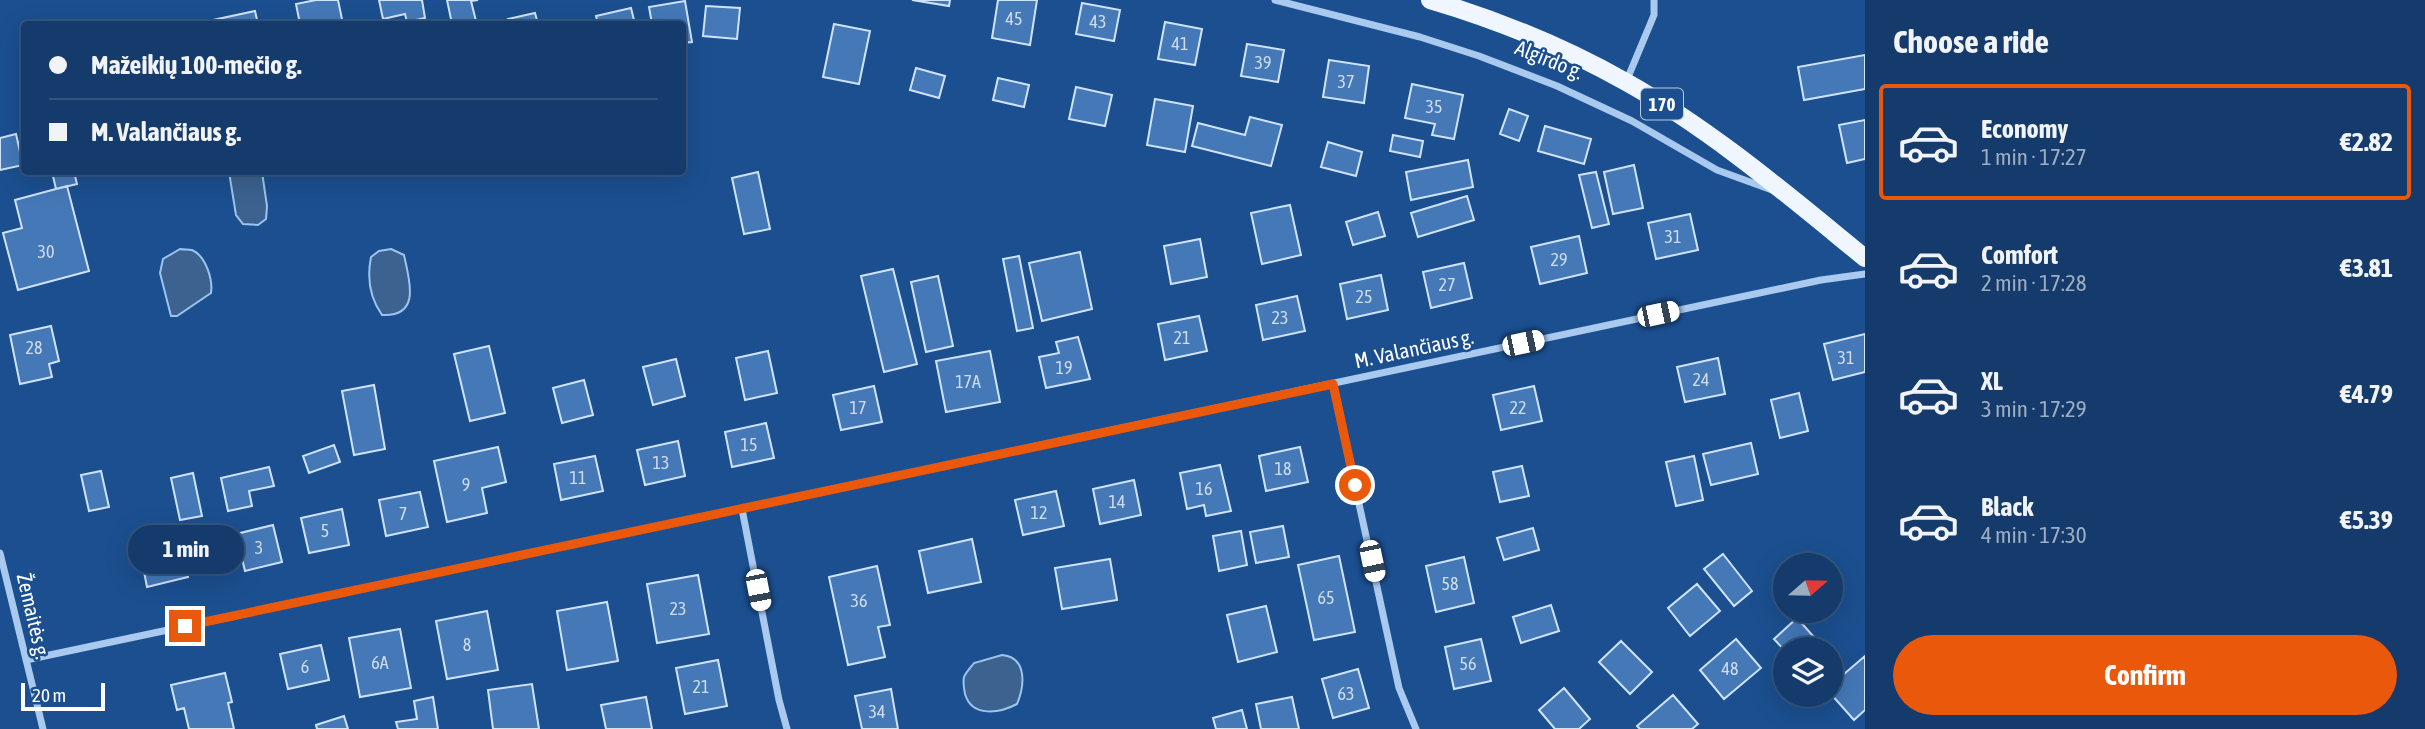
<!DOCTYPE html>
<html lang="en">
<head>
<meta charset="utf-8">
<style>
	:root { --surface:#143b6b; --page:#1d4271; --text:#f1f3f6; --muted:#9dadc1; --line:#33557e; --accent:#ea580c }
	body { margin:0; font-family:"Asap Condensed",sans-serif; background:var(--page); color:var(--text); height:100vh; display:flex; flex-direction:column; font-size:26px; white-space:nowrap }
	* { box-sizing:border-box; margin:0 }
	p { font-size:23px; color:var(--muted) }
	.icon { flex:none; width:38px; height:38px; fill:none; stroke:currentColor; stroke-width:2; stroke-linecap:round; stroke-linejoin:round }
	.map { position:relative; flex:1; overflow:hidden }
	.drawer { display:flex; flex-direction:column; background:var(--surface); width:560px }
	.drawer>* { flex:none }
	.guide { position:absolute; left:21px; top:21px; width:665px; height:154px; border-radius:7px; box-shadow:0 7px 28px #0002,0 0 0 2px var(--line); display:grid; align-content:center; height:154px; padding:0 28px; background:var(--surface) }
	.needle { width:46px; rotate:70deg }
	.tools { position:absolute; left:1773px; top:553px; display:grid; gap:14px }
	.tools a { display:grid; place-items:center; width:70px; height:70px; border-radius:50%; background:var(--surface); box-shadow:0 7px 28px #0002,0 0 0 2px var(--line); font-size:35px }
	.scale { position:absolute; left:21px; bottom:18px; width:84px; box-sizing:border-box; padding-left:7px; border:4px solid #fff; border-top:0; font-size:19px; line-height:24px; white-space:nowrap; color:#fff; -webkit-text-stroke:5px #1b4f8f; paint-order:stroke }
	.end { position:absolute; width:32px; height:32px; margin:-16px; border:9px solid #ea580c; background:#fff; box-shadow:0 0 0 4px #fff }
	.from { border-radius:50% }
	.bubble { position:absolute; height:49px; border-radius:24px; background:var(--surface); box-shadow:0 7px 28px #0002,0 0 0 2px var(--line); font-size:23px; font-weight:700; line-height:49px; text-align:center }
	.car { position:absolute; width:21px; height:42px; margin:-21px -10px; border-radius:9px; box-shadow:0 0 5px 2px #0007; background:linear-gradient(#fff 24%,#345 0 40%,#fff 0 76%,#345 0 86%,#fff 0) }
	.guide b { display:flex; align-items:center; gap:24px; height:66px; font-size:26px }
	.guide b+b { border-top:2px solid var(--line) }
	.guide i { width:18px; height:18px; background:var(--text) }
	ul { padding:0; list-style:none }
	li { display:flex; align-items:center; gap:21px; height:116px; margin:0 14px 10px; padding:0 14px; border:4px solid transparent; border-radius:7px }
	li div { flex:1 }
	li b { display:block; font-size:26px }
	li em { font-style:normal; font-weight:700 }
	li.current { border-color:var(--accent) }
	li>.icon { width:63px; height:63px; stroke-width:1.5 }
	h2 { padding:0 28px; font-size:32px; line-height:84px }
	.cta { display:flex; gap:14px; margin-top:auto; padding:14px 28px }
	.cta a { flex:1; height:80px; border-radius:42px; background:var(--accent); color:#fff; font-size:28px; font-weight:700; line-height:80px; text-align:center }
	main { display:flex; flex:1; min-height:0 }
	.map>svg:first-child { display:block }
</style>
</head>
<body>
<main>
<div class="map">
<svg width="1865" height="729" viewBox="0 0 1865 729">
	<rect width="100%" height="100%" fill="#1b4f8f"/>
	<path fill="#3c6290" stroke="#9cc4f0" stroke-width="2" d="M 229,172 L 262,172 L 267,206 L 266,219 L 258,225 L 243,224 L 236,215 Z
		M 180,249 C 184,250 188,249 192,250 C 206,256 213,280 211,293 L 177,316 L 171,316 L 160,273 L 163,259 Z
		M 391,249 L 404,255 C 409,279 422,317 382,315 C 370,298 367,277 371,257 L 379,251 Z
		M 1002,655 C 1027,657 1025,685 1017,704 C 1000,713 972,718 965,694 C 964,689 963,681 964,677 C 966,672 971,667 974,663 Z"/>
	<path fill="#4478b7" stroke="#cfe3fa" stroke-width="2" d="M 316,0 L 338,0 L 343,24 L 300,24 L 296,4 Z
		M 379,0 L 422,0 L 425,18 L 407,22 L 405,14 L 383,19 Z
		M 447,0 L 478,0 L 471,1 L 476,21 L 452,24 Z
		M 912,0 L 950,0 L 949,6 Z
		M 998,0 L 1037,0 L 1030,45 L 992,38 Z
		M 685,1 L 692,42 L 682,43 L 682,24 L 652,24 L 649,7 Z
		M 1082,3 L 1120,10 L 1114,41 L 1076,34 Z
		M 706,6 L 740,8 L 737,39 L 703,36 Z
		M 631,8 L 635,24 L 598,24 L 596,16 Z
		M 255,11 L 258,24 L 215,24 L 213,20 Z
		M 535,13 L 538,24 L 510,24 L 508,19 Z
		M 1165,22 L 1202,29 L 1195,65 L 1158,59 Z
		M 834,24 L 870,31 L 859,84 L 823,77 Z
		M 1247,44 L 1284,50 L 1278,82 L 1241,76 Z
		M 1865,55 L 1865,89 L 1804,100 L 1798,67 Z
		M 1329,60 L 1369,66 L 1364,103 L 1323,97 Z
		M 916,68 L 945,76 L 939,98 L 910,90 Z
		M 998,78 L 1029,85 L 1024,107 L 993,100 Z
		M 1412,84 L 1463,95 L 1454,139 L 1432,135 L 1435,124 L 1405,118 Z
		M 1076,87 L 1112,95 L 1105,126 L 1069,119 Z
		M 1155,99 L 1193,106 L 1185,152 L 1147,145 Z
		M 1509,109 L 1528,116 L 1519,141 L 1500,134 Z
		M 1250,117 L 1282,125 L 1271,166 L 1192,146 L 1198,123 L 1245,135 Z
		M 1865,120 L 1865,159 L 1847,163 L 1839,125 Z
		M 1545,126 L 1591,139 L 1584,164 L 1538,151 Z
		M 16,134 L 23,165 L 0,170 L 0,138 Z
		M 1393,135 L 1423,141 L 1420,157 L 1390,151 Z
		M 1328,142 L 1362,152 L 1356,176 L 1321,167 Z
		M 1468,160 L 1473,187 L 1411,200 L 1406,172 Z
		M 1634,165 L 1643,208 L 1613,214 L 1604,172 Z
		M 52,172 L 74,172 L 77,184 L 56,189 Z
		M 758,172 L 770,229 L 744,234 L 732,178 Z
		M 1596,172 L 1609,224 L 1592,228 L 1579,175 Z
		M 67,186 L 89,271 L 18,290 L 3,233 L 22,228 L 15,200 Z
		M 1467,196 L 1474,220 L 1418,237 L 1411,213 Z
		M 1290,205 L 1301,255 L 1262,264 L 1251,213 Z
		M 1378,212 L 1385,236 L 1353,245 L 1346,222 Z
		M 1690,214 L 1698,250 L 1656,259 L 1648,223 Z
		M 1579,236 L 1587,273 L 1540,284 L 1531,247 Z
		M 1200,239 L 1207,277 L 1171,284 L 1164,246 Z
		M 1080,252 L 1092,309 L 1042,321 L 1029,263 Z
		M 1019,256 L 1033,328 L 1017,331 L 1003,259 Z
		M 1464,263 L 1472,298 L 1431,308 L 1423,272 Z
		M 893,269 L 917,364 L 884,372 L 861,276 Z
		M 1381,275 L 1388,310 L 1347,319 L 1340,284 Z
		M 938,276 L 953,346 L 926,352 L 911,282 Z
		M 1297,296 L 1305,331 L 1263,340 L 1256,305 Z
		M 1199,316 L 1207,351 L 1165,360 L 1158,324 Z
		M 51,326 L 59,361 L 49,364 L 52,377 L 20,384 L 10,335 Z
		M 1865,334 L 1865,372 L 1833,380 L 1824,344 Z
		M 1078,337 L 1090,379 L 1046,388 L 1039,357 L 1059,353 L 1056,342 Z
		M 489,346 L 505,413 L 470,421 L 454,354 Z
		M 768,351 L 777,393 L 745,400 L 736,358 Z
		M 990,351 L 1000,402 L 946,412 L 936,361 Z
		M 1718,358 L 1725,394 L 1685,402 L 1677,367 Z
		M 676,359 L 685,396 L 653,405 L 643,367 Z
		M 584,380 L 593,415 L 562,423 L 553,388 Z
		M 374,385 L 385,449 L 354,455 L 342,391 Z
		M 874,386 L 882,422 L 841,430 L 833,395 Z
		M 1534,386 L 1542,421 L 1501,430 L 1493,395 Z
		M 1799,393 L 1808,431 L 1780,438 L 1771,400 Z
		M 766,423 L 774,458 L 732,467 L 725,432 Z
		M 678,441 L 685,476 L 645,485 L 637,450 Z
		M 1751,443 L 1758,474 L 1711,485 L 1703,454 Z
		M 334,445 L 340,462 L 309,473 L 303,456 Z
		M 498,447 L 506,482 L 482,488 L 487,513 L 447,522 L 434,461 Z
		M 1300,447 L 1308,482 L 1266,491 L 1259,456 Z
		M 595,456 L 603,491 L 561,500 L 554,464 Z
		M 1694,456 L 1703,500 L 1676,506 L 1666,462 Z
		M 1220,465 L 1231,511 L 1206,516 L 1204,505 L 1187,509 L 1180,473 Z
		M 1522,466 L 1529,496 L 1500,502 L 1493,472 Z
		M 269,467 L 274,486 L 249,491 L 252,506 L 228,511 L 221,478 Z
		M 101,471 L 109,507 L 89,511 L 81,475 Z
		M 193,473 L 202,516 L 180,520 L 171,478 Z
		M 1134,480 L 1141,515 L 1100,524 L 1093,489 Z
		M 1056,491 L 1064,526 L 1023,535 L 1015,500 Z
		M 420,492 L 428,527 L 386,536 L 379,500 Z
		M 342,509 L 349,545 L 309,553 L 301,518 Z
		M 273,525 L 282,562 L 245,571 L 236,534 Z
		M 1283,526 L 1289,557 L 1256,563 L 1250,532 Z
		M 1533,528 L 1539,550 L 1504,560 L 1497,538 Z
		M 1241,531 L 1247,565 L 1219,571 L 1213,536 Z
		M 972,539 L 981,582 L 928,593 L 919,551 Z
		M 181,542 L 188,577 L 147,587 L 140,551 Z
		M 1723,554 L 1752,591 L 1734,606 L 1704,569 Z
		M 1339,556 L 1355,632 L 1314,640 L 1298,565 Z
		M 1464,557 L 1474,603 L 1436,612 L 1426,566 Z
		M 1110,559 L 1117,600 L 1062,609 L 1055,568 Z
		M 877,566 L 890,625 L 878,627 L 885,657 L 848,665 L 829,577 Z
		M 698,575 L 709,634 L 657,643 L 647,584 Z
		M 1697,584 L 1720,611 L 1690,636 L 1668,608 Z
		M 607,602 L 618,661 L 567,670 L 557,611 Z
		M 1551,605 L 1559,631 L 1521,643 L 1513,617 Z
		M 1266,606 L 1277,652 L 1238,662 L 1227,615 Z
		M 487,611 L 498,670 L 447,679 L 436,621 Z
		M 1797,618 L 1821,645 L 1816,649 L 1785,651 L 1774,639 Z
		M 400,629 L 411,688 L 360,697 L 349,638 Z
		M 1481,639 L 1491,681 L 1454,689 L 1445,647 Z
		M 1736,639 L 1761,668 L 1724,699 L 1700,670 Z
		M 1621,641 L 1652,672 L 1630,694 L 1599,662 Z
		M 321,645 L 329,680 L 288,689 L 280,654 Z
		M 1865,656 L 1865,710 L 1854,720 L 1830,693 L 1830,686 Z
		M 718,660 L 727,706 L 685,714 L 676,668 Z
		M 1358,669 L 1369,708 L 1333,718 L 1322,679 Z
		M 225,673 L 232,702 L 228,703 L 234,729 L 189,729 L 184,708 L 177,710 L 171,685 Z
		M 532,684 L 539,729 L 493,729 L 488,690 Z
		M 1564,688 L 1590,719 L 1579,729 L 1555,729 L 1539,710 Z
		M 891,689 L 898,729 L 862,729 L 855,696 Z
		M 1673,695 L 1698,724 L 1692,729 L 1640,729 L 1637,726 Z
		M 433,697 L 438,729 L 398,729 L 396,722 L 417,719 L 414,701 Z
		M 646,697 L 652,729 L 606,729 L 601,705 Z
		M 1292,697 L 1299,729 L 1261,729 L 1256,704 Z
		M 1242,710 L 1247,729 L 1216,729 L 1213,718 Z
		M 344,716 L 348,729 L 317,729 L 316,725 Z"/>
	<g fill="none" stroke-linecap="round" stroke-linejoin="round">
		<path stroke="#a9c9ee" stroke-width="7" d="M 1275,0 L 1420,37 L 1479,56 L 1557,86 L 1632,121 L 1717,170 L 1772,190
			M 1626,82 L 1654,15 L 1654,0
			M 1333,384 L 1399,688 L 1416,729
			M 742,509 L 779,700 L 787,729
			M 0,553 L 43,729
			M 26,660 L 1821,280 L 1865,274"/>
		<path stroke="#f0f6ff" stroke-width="18" d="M 1430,0 C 1498,20 1564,47 1626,82 C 1712,130 1789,196 1865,258"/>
	</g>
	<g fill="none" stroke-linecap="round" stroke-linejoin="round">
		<path stroke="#ea580c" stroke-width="9" d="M 185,626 L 1333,384 L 1355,485"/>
	</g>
	<g text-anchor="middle" stroke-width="5" stroke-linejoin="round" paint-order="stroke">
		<g font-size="18" fill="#d0dded">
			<text x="1014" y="25">45</text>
			<text x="1098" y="28">43</text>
			<text x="1180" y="50">41</text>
			<text x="1263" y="69">39</text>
			<text x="1346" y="88">37</text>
			<text x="1434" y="113">35</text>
			<text x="1673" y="243">31</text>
			<text x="46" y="258">30</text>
			<text x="1559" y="266">29</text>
			<text x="1447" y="291">27</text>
			<text x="1364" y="303">25</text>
			<text x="1280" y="324">23</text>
			<text x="1182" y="344">21</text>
			<text x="34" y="354">28</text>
			<text x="1846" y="364">31</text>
			<text x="1064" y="374">19</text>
			<text x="1701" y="386">24</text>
			<text x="968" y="388">17A</text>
			<text x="858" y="414">17</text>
			<text x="1518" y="414">22</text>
			<text x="749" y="451">15</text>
			<text x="661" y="469">13</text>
			<text x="1283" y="475">18</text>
			<text x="578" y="484">11</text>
			<text x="466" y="491">9</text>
			<text x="1204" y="495">16</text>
			<text x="1117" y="508">14</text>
			<text x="1039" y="519">12</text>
			<text x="403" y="520">7</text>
			<text x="325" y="537">5</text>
			<text x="259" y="554">3</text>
			<text x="1450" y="590">58</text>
			<text x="1326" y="604">65</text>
			<text x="859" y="607">36</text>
			<text x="678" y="615">23</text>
			<text x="467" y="651">8</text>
			<text x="380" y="669">6A</text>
			<text x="1468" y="670">56</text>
			<text x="305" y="673">6</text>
			<text x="1730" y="675">48</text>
			<text x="701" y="693">21</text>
			<text x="1346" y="700">63</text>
			<text x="877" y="718">34</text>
		</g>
		<rect fill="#1b4f8f" stroke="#bbcadd" stroke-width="2" x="1641" y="88.5" width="42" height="31" rx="5"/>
		<g font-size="19" font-weight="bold" fill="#fff">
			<text x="1662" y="111">170</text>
		</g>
		<g font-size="21" fill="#fff" stroke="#1b4f8f">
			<text transform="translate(1549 60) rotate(22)" y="7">Algirdo g.</text>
			<text transform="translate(1414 349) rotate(-12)" y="7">M. Valančiaus g.</text>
			<text transform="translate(33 616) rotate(77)" y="7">Žemaitės g.</text>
		</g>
	</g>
</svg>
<div class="tools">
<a><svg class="needle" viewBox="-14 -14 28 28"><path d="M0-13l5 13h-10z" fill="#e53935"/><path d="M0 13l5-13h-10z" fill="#9dadc1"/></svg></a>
<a><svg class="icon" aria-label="layers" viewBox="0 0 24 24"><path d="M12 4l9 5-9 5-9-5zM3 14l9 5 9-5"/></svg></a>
</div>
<div class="scale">20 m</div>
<i class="end from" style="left:1355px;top:485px"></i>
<i class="end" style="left:185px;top:626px"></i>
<div class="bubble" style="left:128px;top:525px;width:116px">1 min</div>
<i class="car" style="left:1658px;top:314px;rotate:78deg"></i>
<i class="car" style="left:1523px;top:343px;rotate:78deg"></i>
<i class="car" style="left:1372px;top:561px;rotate:168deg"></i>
<i class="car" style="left:758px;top:590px;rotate:169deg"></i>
<div class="guide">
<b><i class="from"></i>Mažeikių 100-mečio g.</b>
<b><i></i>M. Valančiaus g.</b>
</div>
</div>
<section class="drawer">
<h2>Choose a ride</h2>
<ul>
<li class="current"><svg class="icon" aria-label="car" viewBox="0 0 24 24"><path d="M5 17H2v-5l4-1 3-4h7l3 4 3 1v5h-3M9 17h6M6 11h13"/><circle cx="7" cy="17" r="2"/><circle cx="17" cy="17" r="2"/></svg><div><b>Economy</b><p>1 min · 17:27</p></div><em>€2.82</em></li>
<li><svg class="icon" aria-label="car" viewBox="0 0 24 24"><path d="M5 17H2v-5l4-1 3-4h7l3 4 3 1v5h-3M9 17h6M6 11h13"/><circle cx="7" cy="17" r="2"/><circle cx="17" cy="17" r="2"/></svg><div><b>Comfort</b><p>2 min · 17:28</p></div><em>€3.81</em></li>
<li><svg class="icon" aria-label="car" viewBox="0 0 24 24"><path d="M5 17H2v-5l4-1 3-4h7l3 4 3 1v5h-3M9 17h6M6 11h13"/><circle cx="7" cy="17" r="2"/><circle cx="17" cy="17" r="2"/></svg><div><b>XL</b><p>3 min · 17:29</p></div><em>€4.79</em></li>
<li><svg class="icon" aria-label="car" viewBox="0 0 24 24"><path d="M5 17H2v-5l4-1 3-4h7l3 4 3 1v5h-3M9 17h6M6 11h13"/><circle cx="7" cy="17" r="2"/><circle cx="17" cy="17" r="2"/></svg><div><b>Black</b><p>4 min · 17:30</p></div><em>€5.39</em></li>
</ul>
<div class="cta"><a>Confirm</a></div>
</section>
</main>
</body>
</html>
